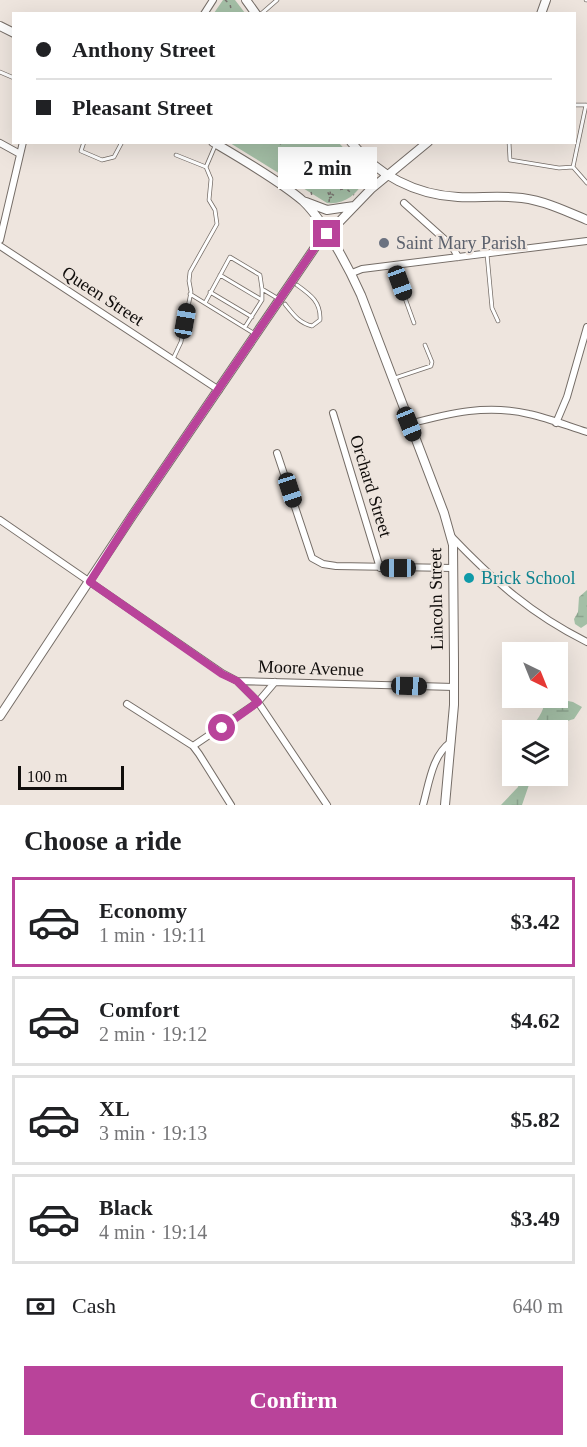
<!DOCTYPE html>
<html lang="en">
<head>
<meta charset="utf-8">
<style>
	:root { --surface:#fff; --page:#f2f2f2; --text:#202124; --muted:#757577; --line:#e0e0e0; --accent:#b9439a }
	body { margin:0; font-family:Georgia,serif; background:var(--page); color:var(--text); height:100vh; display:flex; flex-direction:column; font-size:22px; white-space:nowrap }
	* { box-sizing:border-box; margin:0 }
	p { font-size:20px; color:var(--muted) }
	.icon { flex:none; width:33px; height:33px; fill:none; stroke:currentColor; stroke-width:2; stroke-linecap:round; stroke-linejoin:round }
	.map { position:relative; height:805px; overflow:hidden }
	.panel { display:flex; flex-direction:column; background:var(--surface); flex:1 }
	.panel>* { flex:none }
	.hud { position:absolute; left:12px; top:12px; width:564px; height:132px; border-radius:0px; box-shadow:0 6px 24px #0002; display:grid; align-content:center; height:132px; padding:0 24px; background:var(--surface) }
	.needle { width:39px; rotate:137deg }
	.controls { position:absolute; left:502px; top:642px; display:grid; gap:12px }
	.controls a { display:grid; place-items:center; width:66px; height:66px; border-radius:0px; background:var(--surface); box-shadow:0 6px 24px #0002; font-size:30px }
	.scale { position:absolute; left:18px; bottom:15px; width:106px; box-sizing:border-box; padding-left:6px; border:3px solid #100d0b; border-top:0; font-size:16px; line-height:21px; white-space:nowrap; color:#100d0b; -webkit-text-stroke:4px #eee5de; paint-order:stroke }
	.end { position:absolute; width:27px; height:27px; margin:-14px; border:8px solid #b9439a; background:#fff; box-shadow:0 0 0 3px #fff }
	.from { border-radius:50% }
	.bubble { position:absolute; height:42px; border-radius:0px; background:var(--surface); box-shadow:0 6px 24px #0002; font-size:20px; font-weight:700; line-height:42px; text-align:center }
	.car { position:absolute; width:18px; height:36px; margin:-18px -9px; border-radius:8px; box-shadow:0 0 4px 2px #0007; background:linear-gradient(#222 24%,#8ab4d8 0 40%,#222 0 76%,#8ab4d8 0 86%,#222 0) }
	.hud b { display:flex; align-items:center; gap:21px; height:57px; font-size:22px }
	.hud b+b { border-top:2px solid var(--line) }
	.hud i { width:15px; height:15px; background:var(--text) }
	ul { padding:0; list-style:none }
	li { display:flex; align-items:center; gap:18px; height:90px; margin:0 12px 9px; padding:0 12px; border:3px solid var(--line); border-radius:0px }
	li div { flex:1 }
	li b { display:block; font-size:22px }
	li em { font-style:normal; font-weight:700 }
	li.selected { border-color:var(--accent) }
	li>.icon { width:54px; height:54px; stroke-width:1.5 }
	h2 { padding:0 24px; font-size:27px; line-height:72px }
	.pay { display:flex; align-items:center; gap:15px; height:66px; padding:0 24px; font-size:22px }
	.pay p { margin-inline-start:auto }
	.cta { display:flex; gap:12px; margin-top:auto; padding:12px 24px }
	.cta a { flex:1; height:69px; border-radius:0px; background:var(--accent); color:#fff; font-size:24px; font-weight:700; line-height:69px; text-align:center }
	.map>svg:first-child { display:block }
</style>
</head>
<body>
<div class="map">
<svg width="587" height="805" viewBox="0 0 587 805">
	<defs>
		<pattern id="wetland-marsh" width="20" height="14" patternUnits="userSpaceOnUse" patternTransform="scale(1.5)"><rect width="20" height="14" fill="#a4bfa6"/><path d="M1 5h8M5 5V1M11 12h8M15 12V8" fill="none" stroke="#8ca38e"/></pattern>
	</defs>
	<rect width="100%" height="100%" fill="#eee5de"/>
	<path fill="url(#wetland-marsh)" d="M 587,590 L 587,624 L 581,628 L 575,624 L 574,619 L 578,612 L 579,597 Z
		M 558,689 L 563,700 L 573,702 L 582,707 L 574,719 L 567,721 L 557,730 L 529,730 C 536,721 546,710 544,698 L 558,698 Z
		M 521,776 L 532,776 L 522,805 L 501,805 L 518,787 Z"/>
	<path fill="#a4bfa6" d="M 223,0 L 235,0 L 245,13 L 214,13 Z
		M 230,143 L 339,143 L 362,168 L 364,181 C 356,195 344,205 327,203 Z"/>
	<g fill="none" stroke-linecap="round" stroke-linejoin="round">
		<g stroke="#756d67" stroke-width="4.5">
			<path id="lane" d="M 586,0 L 587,0
				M 261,14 L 277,0
				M 0,72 L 14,78
				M 574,105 L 585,105
				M 84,142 L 81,151 L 102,160 L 114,157 L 122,142
				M 509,142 L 510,160 L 559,168 L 573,167 L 587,183
				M 176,155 L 206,167
				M 573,167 L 586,105
				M 487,254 L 492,308 L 498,321
				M 393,265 L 414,323
				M 220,275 L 262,300
				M 210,292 L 252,317
				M 190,294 L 255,334
				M 205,303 L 230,257 L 260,275 L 262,289 L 277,298
				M 285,304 C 293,314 299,323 312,326 L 320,320 C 321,302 311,295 297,285
				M 245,327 L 262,300 L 262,289
				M 173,359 L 181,342 L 191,292 L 189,281 L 190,272 L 217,224 L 215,210 L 209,200 L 211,179 L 206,167 L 215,146
				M 395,378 L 431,366 L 432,362 L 425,345"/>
		</g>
		<g stroke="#756d67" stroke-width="8">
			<path id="street" d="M 204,14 L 213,0
				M 0,143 L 20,154
				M 404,203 L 452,246 L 458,257
				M 0,240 L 23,142
				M 0,246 L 219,390
				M 352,273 L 362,269 L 587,241
				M 333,413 L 380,568
				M 556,423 L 567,397 L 587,327
				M 409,424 C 450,413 487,404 529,414 C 548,418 568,426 587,432
				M 277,453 L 312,558 L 323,564 L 336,566 L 453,568
				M 0,520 L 222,673 L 237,681 L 454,687
				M 451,536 C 494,581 531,614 587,642
				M 237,681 L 258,702 L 327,805
				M 127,704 L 193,746 L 199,754 L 231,805
				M 193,746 L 258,702 L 275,682
				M 423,805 C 429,784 432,755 451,742"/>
		</g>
		<g stroke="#756d67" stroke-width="10">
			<path id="secondary" d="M 246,0 L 256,14
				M 541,14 L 546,0
				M 0,26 L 14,33
				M 213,142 C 240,158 280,181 303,201 C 324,221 349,268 361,295 L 444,513 L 453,545 L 454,662 L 454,705 L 445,805
				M 351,142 C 377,175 416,195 458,197 C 479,198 501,195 522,198 C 545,201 566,211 587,220
				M 306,202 L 327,210 L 354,206
				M 0,716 L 132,516 L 316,246 L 371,189 L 428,142"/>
		</g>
		<path stroke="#7a7470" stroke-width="1.5" stroke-dasharray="3 4.5" stroke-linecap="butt" d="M 225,0 L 230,4 L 232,14
			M 279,142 L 309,183 L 312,196
			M 334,180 L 338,175 L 346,184
			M 343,189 L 337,190 L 338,184 L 342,180 L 348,179 L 349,182 L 347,185
			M 329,195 L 322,178 L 323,169 L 332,164 L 356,161
			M 329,198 L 335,196 L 330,193
			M 329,202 L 331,187 L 336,181 L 354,195"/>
		<use href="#lane" stroke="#fff" stroke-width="3"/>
		<use href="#street" stroke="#fff" stroke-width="6"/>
		<use href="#secondary" stroke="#fff" stroke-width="8"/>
	</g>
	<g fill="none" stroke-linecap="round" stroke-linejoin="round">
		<path stroke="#b9439a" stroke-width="8" d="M 222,728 L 258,702 L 237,681 L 222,674 L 90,582 L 132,516 L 316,246 L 327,234"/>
	</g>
	<circle fill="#6b7280" stroke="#eee5de" stroke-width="2" cx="384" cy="243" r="6"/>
	<circle fill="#0f9aa8" stroke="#eee5de" stroke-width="2" cx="469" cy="578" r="6"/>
	<g text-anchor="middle" stroke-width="4.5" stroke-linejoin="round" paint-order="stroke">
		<g font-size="18" fill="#5b616d" stroke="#eee5de" text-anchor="start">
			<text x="396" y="249">Saint Mary Parish</text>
		</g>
		<g font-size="18" fill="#100d0b" stroke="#eee5de">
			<text transform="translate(103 296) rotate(33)" y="6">Queen Street</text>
			<text transform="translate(371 486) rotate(73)" y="6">Orchard Street</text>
			<text transform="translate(436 599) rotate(-91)" y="6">Lincoln Street</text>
			<text transform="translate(311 668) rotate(2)" y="6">Moore Avenue</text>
		</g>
		<g font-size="18" fill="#0d838f" stroke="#eee5de" text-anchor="start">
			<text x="481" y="584">Brick School</text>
		</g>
	</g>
</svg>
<div class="controls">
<a><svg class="needle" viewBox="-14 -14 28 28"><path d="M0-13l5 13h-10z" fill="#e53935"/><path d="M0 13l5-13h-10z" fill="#757577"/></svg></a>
<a><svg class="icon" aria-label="layers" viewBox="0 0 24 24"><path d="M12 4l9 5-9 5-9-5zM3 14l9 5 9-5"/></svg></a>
</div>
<div class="scale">100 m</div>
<i class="end from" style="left:222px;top:728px"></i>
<i class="end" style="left:327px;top:234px"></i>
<div class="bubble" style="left:278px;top:147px;width:99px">2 min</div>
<i class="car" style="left:400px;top:283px;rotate:160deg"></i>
<i class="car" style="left:185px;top:321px;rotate:10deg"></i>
<i class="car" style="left:409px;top:424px;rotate:158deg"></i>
<i class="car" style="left:290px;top:490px;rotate:162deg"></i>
<i class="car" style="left:398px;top:568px;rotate:270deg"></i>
<i class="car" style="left:409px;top:686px;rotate:92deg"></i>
<div class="hud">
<b><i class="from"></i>Anthony Street</b>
<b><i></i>Pleasant Street</b>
</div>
</div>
<section class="panel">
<h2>Choose a ride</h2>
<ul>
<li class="selected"><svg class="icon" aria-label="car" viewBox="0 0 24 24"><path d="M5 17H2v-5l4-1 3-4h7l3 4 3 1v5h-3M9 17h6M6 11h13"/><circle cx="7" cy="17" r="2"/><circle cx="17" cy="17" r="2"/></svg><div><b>Economy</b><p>1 min · 19:11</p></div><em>$3.42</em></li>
<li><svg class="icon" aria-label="car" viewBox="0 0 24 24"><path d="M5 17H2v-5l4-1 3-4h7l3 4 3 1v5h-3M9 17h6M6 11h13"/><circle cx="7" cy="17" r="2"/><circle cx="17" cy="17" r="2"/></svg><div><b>Comfort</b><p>2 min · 19:12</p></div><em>$4.62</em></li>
<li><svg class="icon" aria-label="car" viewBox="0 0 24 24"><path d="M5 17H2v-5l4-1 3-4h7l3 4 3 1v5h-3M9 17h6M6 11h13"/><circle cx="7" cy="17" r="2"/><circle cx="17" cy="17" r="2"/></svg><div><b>XL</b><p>3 min · 19:13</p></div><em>$5.82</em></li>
<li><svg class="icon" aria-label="car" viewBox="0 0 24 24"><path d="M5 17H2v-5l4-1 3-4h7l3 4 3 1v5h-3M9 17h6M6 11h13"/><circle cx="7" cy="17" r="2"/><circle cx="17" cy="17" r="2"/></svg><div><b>Black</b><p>4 min · 19:14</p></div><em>$3.49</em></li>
</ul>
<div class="pay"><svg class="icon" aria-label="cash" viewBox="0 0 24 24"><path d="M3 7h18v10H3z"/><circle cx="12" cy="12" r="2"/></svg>Cash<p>640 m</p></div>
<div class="cta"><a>Confirm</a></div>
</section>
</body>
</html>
